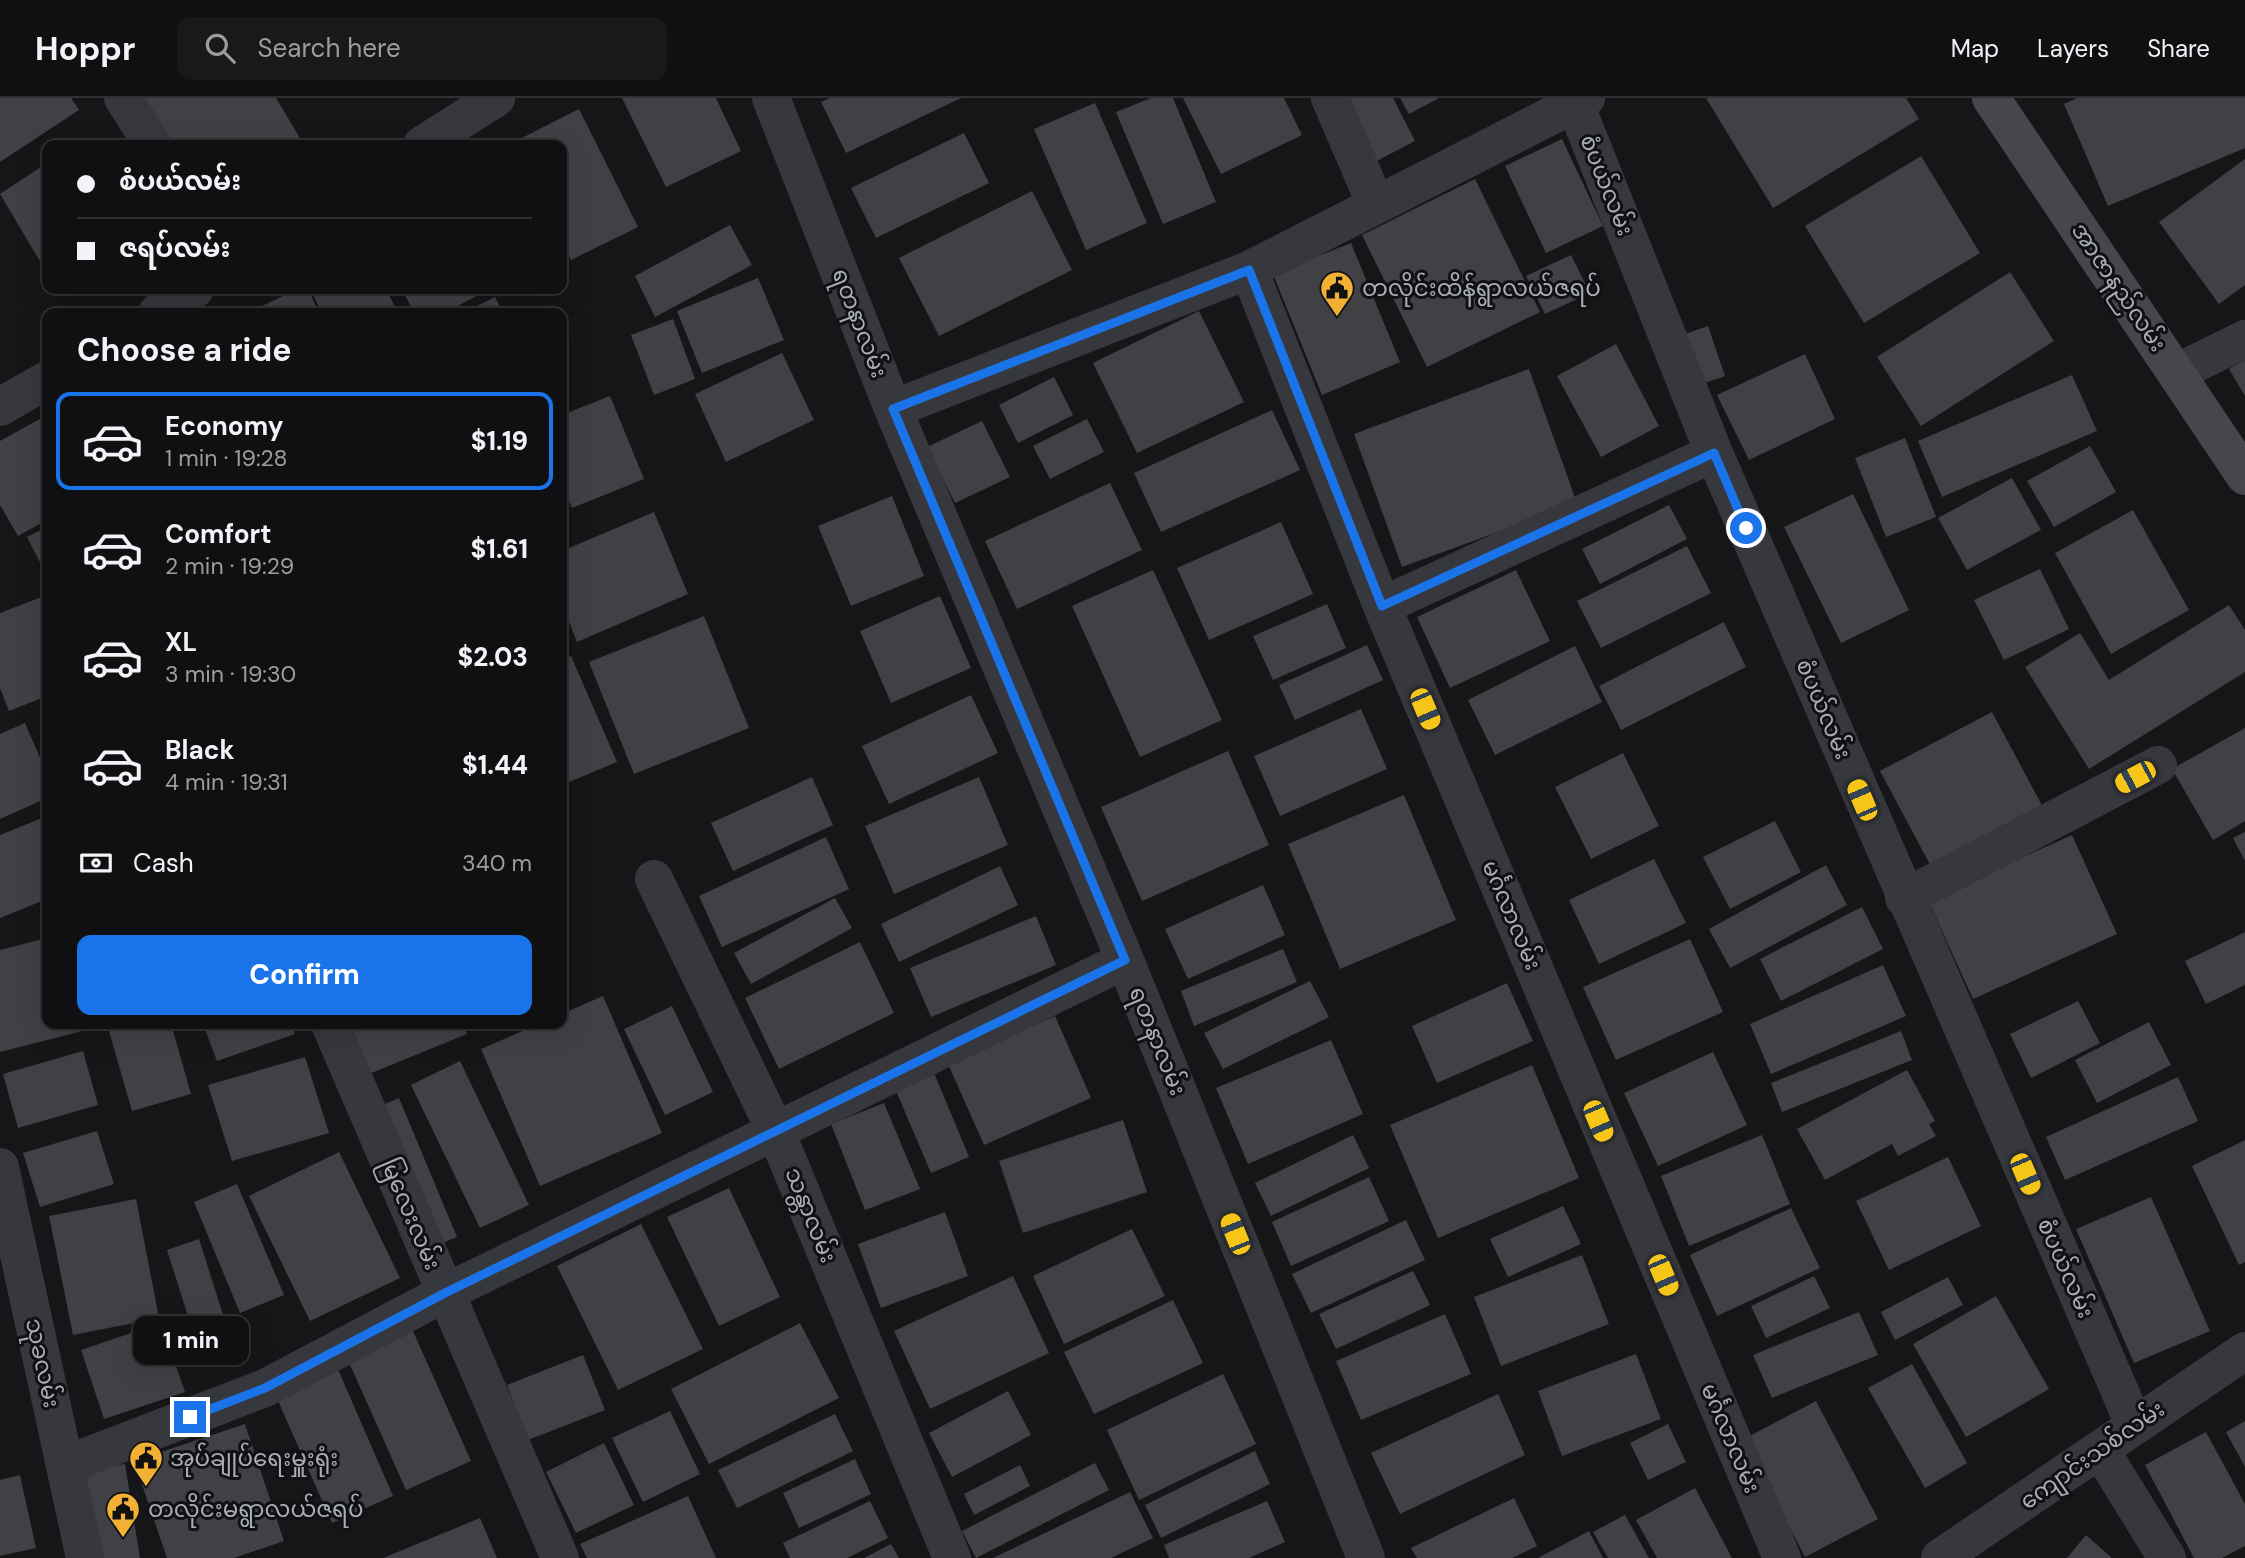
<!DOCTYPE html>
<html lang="en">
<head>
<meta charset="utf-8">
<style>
	:root { --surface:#101012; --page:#19191b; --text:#f1f3f6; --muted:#9c9d9f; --line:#303032; --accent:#1a73e8 }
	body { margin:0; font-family:"DM Sans","Noto Sans Myanmar",sans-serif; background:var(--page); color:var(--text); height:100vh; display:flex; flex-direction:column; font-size:26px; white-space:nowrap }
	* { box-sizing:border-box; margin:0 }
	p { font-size:23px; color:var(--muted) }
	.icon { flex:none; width:38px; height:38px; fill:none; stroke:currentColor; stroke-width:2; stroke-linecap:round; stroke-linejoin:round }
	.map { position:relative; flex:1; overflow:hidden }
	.details { position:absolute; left:42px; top:210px; width:525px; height:721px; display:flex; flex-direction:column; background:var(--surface); border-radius:14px; box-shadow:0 7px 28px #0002,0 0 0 2px var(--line) }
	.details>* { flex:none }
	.banner { position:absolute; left:42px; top:42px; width:525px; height:154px; border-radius:14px; box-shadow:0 7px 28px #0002,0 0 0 2px var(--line); display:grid; align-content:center; height:154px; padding:0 35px; background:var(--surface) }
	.end { position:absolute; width:32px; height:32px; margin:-16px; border:9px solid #1a73e8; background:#fff; box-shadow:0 0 0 4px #fff }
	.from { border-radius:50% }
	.bubble { position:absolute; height:49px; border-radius:14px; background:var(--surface); box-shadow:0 7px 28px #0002,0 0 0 2px var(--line); font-size:23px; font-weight:800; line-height:49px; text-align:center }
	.car { position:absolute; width:21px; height:42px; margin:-21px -10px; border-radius:9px; box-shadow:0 0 5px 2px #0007; background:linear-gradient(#f5c518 24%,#345 0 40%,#f5c518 0 76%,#345 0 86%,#f5c518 0) }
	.banner b { display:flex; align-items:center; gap:24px; height:66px; font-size:26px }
	.banner b+b { border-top:2px solid var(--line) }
	.banner i { width:18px; height:18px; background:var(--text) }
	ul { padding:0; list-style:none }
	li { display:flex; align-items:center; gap:21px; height:98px; margin:0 14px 10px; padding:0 21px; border:4px solid transparent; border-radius:14px }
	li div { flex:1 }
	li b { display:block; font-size:26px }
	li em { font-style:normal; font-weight:800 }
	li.active { border-color:var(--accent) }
	li>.icon { width:63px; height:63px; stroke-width:1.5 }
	h2 { padding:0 35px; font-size:32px; line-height:84px }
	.pay { display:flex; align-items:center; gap:18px; height:77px; padding:0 35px; font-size:26px }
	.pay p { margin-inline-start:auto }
	.primary-button { display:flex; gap:14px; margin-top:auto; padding:14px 35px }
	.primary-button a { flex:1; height:80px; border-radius:14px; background:var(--accent); color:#fff; font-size:28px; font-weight:800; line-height:80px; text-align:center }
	header { display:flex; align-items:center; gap:42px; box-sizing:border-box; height:98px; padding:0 35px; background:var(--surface); border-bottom:2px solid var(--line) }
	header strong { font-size:33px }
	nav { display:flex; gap:38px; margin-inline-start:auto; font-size:24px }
	.search { width:490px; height:63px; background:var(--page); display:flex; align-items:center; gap:18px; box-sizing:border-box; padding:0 24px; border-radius:14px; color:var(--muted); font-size:26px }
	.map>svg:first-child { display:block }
</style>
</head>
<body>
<header>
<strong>Hoppr</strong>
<div class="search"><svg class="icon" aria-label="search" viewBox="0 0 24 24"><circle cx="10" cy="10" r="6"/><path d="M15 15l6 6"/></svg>Search here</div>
<nav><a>Map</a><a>Layers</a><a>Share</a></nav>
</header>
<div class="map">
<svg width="2245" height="1460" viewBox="0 0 2245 1460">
	<rect width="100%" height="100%" fill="#161618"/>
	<path fill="#404145" d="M 0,0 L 71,0 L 79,12 L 0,64 Z
		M 110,0 L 276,0 L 304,47 L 133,47 Z
		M 622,0 L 716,0 L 741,53 L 666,89 Z
		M 830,0 L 961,0 L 846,55 L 821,4 Z
		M 1151,0 L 1173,0 L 1216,104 L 1163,126 L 1116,14 Z
		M 1183,0 L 1284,0 L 1302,37 L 1221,76 Z
		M 1337,0 L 1393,0 L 1415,43 L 1371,66 Z
		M 1400,0 L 1439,0 L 1409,16 Z
		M 1706,0 L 1906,0 L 1919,21 L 1773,110 Z
		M 2077,0 L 2245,0 L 2245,50 L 2108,108 L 2064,6 Z
		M 1095,5 L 1147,125 L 1086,152 L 1034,31 Z
		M 579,11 L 638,129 L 571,162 L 562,143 L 562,47 L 512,45 Z
		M 964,35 L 989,85 L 876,140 L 851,90 Z
		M 1562,41 L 1603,128 L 1546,155 L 1505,68 Z
		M 1921,58 L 1980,155 L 1864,225 L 1805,128 Z
		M 2245,61 L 2245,187 L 2219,206 L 2159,124 Z
		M 47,65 L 47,175 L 0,96 Z
		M 1475,81 L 1540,214 L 1427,269 L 1362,137 Z
		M 1032,93 L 1072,172 L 939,238 L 899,160 Z
		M 730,127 L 752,167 L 655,219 L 635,178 Z
		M 1351,145 L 1400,264 L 1322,297 L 1273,176 Z
		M 1571,157 L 1590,195 L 1545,216 L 1526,178 Z
		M 2010,174 L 2054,243 L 1921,328 L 1877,259 Z
		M 758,180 L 784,242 L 702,275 L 677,213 Z
		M 298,191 L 308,191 L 319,215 L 247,215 Z
		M 320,191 L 386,191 L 398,215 L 322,215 L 312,195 Z
		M 402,191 L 490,191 L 444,215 L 414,215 Z
		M 495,199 L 503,215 L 463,215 Z
		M 1199,213 L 1244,304 L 1137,355 L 1093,265 Z
		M 673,221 L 695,281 L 654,297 L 631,237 Z
		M 1708,228 L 1725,278 L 1685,292 L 1668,242 Z
		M 1616,246 L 1659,328 L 1601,359 L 1557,278 Z
		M 782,255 L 814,322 L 726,364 L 695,296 Z
		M 1805,256 L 1835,321 L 1749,362 L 1717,297 Z
		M 2245,262 L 2245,298 L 2229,271 Z
		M 1529,271 L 1577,405 L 1402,469 L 1354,336 Z
		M 2072,277 L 2097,333 L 1942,399 L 1918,343 Z
		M 1054,279 L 1073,317 L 1018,345 L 999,307 Z
		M 610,298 L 644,381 L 572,410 L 562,385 L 562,317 Z
		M 1272,312 L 1300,372 L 1161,434 L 1134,375 Z
		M 47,317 L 47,422 L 18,438 L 0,407 L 0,343 Z
		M 1087,321 L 1104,354 L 1050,381 L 1033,348 Z
		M 982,323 L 1010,379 L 955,405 L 927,349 Z
		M 1905,340 L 1936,419 L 1886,439 L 1855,360 Z
		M 2090,348 L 2116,394 L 2054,429 L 2027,383 Z
		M 2012,380 L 2041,432 L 1967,472 L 1938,420 Z
		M 1110,385 L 1142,452 L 1017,511 L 985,443 Z
		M 1853,396 L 1909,512 L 1841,545 L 1784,429 Z
		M 892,398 L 924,478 L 851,508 L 818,428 Z
		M 1669,407 L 1687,441 L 1600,486 L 1582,451 Z
		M 2133,412 L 2189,512 L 2111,556 L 2055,455 Z
		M 654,414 L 688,496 L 577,544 L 562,506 L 562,453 Z
		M 1281,424 L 1313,496 L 1209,542 L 1177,470 Z
		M 47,429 L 47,470 L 44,472 L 27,439 Z
		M 1687,448 L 1711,495 L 1601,550 L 1577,503 Z
		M 2040,471 L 2069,531 L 2004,562 L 1974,502 Z
		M 1153,472 L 1222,622 L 1140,659 L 1072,508 Z
		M 1516,472 L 1550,543 L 1450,590 L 1417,519 Z
		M 47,497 L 47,598 L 9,613 L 0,590 L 0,515 Z
		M 940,498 L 971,570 L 891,605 L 860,533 Z
		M 1327,506 L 1346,550 L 1273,582 L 1253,538 Z
		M 2229,507 L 2245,532 L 2245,574 L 2089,671 L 2025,569 L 2080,535 L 2109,582 Z
		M 704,518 L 749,630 L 634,676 L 589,564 Z
		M 1724,524 L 1746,569 L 1621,632 L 1599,588 Z
		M 1367,547 L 1383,582 L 1295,622 L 1279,587 Z
		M 1575,548 L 1602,604 L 1495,657 L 1468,602 Z
		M 571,558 L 617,664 L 562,687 L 562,562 Z
		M 971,597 L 998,655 L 889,706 L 862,648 Z
		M 1361,611 L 1387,671 L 1280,718 L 1254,658 Z
		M 1992,614 L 2046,715 L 1934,774 L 1880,673 Z
		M 25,625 L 47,676 L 47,700 L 0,721 L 0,636 Z
		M 2245,630 L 2245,723 L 2213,742 L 2172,671 Z
		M 1228,653 L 1269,747 L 1142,803 L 1101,709 Z
		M 1623,655 L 1659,728 L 1591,761 L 1555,689 Z
		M 812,679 L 833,727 L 733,773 L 711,725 Z
		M 979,679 L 1008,747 L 894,796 L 865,728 Z
		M 1404,697 L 1456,822 L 1340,871 L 1288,746 Z
		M 47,718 L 47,801 L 0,820 L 0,737 Z
		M 1775,723 L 1801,774 L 1730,811 L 1703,759 Z
		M 2245,734 L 2245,763 L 2233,740 Z
		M 2072,737 L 2117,836 L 1973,901 L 1928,802 Z
		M 826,739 L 849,791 L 722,849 L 699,798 Z
		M 1654,761 L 1686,825 L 1599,866 L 1569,802 Z
		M 1826,767 L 1847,807 L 1730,870 L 1709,831 Z
		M 1000,768 L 1018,807 L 899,864 L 881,826 Z
		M 1263,787 L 1285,837 L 1188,881 L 1165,831 Z
		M 835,800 L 852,830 L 751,886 L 734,855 Z
		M 1862,809 L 1883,851 L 1781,903 L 1760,861 Z
		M 1036,818 L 1056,867 L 931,919 L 910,870 Z
		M 2245,834 L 2245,887 L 2206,906 L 2185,863 Z
		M 47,840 L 47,926 L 97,926 L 98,929 L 0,954 L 0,852 Z
		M 1690,841 L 1723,914 L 1616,962 L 1583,889 Z
		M 860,844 L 894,915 L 779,971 L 745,900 Z
		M 1283,851 L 1297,884 L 1194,928 L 1181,893 Z
		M 1883,867 L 1906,918 L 1771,976 L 1750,926 Z
		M 1310,883 L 1329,919 L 1223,971 L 1204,935 Z
		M 1507,885 L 1533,943 L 1437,985 L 1412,928 Z
		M 603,898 L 662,1035 L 540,1088 L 481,951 L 539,926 L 562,926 L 562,916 Z
		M 2078,903 L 2100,945 L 2031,980 L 2010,936 Z
		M 672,908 L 713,994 L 665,1017 L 624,931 Z
		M 1055,918 L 1091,1000 L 984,1047 L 948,966 Z
		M 2149,924 L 2171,967 L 2097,1005 L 2075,962 Z
		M 107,926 L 171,926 L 191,996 L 132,1013 Z
		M 203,926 L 291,926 L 295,936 L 217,963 Z
		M 347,926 L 462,926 L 467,936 L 369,976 Z
		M 1901,933 L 1912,962 L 1782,1014 L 1771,985 Z
		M 1331,942 L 1363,1016 L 1248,1066 L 1216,990 Z
		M 83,953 L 98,1007 L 18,1030 L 3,976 Z
		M 1713,954 L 1747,1027 L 1658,1068 L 1624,995 Z
		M 305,959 L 329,1035 L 232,1063 L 208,987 Z
		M 460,963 L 529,1107 L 480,1130 L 411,987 Z
		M 1532,967 L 1579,1080 L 1438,1140 L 1390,1027 Z
		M 932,970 L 969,1059 L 931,1075 L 893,986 Z
		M 1907,972 L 1935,1023 L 1929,1026 L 1936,1038 L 1898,1058 L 1892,1046 L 1825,1082 L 1797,1031 Z
		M 2178,979 L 2198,1023 L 2065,1082 L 2046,1039 Z
		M 399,1000 L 457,1139 L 423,1153 L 364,1015 Z
		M 884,1005 L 920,1091 L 865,1112 L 831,1026 Z
		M 1123,1022 L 1147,1094 L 1023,1135 L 999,1063 Z
		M 97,1033 L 114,1086 L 40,1109 L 23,1055 Z
		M 1353,1037 L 1369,1070 L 1271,1118 L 1255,1085 Z
		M 1762,1037 L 1790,1106 L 1689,1148 L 1661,1078 Z
		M 2245,1042 L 2245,1164 L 2239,1167 L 2192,1068 Z
		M 339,1054 L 400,1180 L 310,1223 L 249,1098 Z
		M 1948,1059 L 1981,1128 L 1889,1172 L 1856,1103 Z
		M 1369,1079 L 1389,1123 L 1291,1168 L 1272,1124 Z
		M 237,1086 L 284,1197 L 240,1215 L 194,1104 Z
		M 729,1090 L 780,1199 L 719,1228 L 667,1119 Z
		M 2151,1099 L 2210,1233 L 2134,1265 L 2076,1131 Z
		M 136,1101 L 159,1220 L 73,1237 L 49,1118 Z
		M 1563,1108 L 1581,1146 L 1508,1179 L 1490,1141 Z
		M 1791,1110 L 1820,1170 L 1717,1218 L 1690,1157 Z
		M 945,1114 L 968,1178 L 881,1210 L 858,1146 Z
		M 1406,1122 L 1425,1162 L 1311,1215 L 1292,1176 Z
		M 641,1126 L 703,1251 L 618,1292 L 557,1168 Z
		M 1132,1131 L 1165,1198 L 1064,1246 L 1033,1178 Z
		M 199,1141 L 226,1226 L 194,1237 L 167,1152 Z
		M 1582,1157 L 1609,1226 L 1501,1268 L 1474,1199 Z
		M 1413,1173 L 1430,1207 L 1336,1251 L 1319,1216 Z
		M 1013,1178 L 1049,1255 L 930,1311 L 894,1233 Z
		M 1814,1178 L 1830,1210 L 1766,1240 L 1751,1208 Z
		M 1948,1179 L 1963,1207 L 1895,1242 L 1881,1214 Z
		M 1996,1198 L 2049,1291 L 1966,1339 L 1913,1246 Z
		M 1173,1202 L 1203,1265 L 1094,1316 L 1064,1254 Z
		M 1859,1214 L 1878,1257 L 1772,1300 L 1753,1257 Z
		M 1445,1216 L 1471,1276 L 1361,1322 L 1336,1263 Z
		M 408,1222 L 471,1363 L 406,1392 L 343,1251 Z
		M 161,1225 L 185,1294 L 104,1321 L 81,1252 Z
		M 800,1225 L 839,1300 L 709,1366 L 671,1291 Z
		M 1636,1256 L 1661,1321 L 1562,1358 L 1538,1293 Z
		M 583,1257 L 605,1312 L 528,1342 L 507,1287 Z
		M 1912,1266 L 1967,1365 L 1925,1390 L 1868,1290 Z
		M 337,1269 L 393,1398 L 332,1425 L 275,1296 Z
		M 1223,1276 L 1256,1346 L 1139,1402 L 1107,1332 Z
		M 1008,1293 L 1031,1337 L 952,1379 L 929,1335 Z
		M 1498,1296 L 1525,1357 L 1400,1416 L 1371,1355 Z
		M 1816,1303 L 1878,1421 L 1805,1459 L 1744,1341 Z
		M 670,1313 L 700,1376 L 643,1404 L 612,1340 Z
		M 835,1316 L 853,1353 L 737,1410 L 718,1372 Z
		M 2245,1323 L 2245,1369 L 2226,1334 Z
		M 245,1326 L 284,1443 L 234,1460 L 167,1460 L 134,1363 Z
		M 1668,1326 L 1686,1364 L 1648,1382 L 1630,1345 Z
		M 2206,1334 L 2245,1406 L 2245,1448 L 2222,1460 L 2194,1460 L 2145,1367 Z
		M 604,1345 L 634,1407 L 576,1435 L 546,1374 Z
		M 1255,1353 L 1270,1386 L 1161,1440 L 1145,1407 Z
		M 855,1361 L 871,1396 L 799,1430 L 783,1395 Z
		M 1095,1365 L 1109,1392 L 976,1460 L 962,1433 Z
		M 125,1366 L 140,1460 L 95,1460 L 82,1372 Z
		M 1020,1367 L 1030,1388 L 974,1417 L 964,1396 Z
		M 20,1377 L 36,1450 L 0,1458 L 0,1382 Z
		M 1695,1390 L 1732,1460 L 1657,1460 L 1636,1422 Z
		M 1130,1394 L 1153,1440 L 1111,1460 L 993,1460 Z
		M 688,1398 L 716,1460 L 587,1460 L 580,1446 Z
		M 1514,1400 L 1537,1448 L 1512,1460 L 1417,1460 L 1411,1450 Z
		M 870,1403 L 888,1440 L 847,1460 L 790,1460 L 783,1445 Z
		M 1267,1403 L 1285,1444 L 1249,1460 L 1169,1460 L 1164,1447 Z
		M 1625,1417 L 1649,1460 L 1608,1460 L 1593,1434 Z
		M 480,1420 L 497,1460 L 383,1460 Z
		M 1589,1433 L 1603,1460 L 1538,1460 Z
		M 2086,1437 L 2112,1460 L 2067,1460 Z
		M 891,1446 L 899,1460 L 864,1460 Z"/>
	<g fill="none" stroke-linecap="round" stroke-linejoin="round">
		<path stroke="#37383d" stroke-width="38" d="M 123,0 L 153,47
			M 771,0 L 893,311 L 1125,862 L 1366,1460
			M 1330,0 L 1376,107
			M 1575,6 L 1714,355 L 2134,1326
			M 422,47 L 496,0
			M 1249,172 L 1382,508 L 1782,1460
			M 157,215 L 195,191
			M 2176,275 L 2245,241
			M 0,309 L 47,282
			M 893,311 L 1249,172 L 1586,0
			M 1382,508 L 1714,355
			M 654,781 L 776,1034 L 952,1460
			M 1904,800 L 2158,667
			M 330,926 L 560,1460
			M 0,1069 L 85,1460
			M 2101,1353 L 2167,1460
			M 65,1367 L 265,1290 L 445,1195 L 1125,862
			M 1940,1460 L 2245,1253"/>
		<path stroke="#45474d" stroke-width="38" d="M 1991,0 L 2245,378"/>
	</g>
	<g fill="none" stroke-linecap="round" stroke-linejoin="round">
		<path stroke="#1a73e8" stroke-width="9" d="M 190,1319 L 265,1290 L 445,1195 L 1125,862 L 893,311 L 1249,172 L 1382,508 L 1714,355 L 1746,430"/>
	</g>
	<defs>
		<g id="civic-pin" transform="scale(1.75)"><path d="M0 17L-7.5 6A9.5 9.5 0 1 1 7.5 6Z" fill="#f2b134" stroke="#111113"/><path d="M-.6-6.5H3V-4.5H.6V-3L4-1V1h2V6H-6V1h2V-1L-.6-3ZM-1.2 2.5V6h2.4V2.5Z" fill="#111"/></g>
	</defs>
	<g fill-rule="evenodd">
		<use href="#civic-pin" x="1337" y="190"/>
		<use href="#civic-pin" x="146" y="1360"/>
		<use href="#civic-pin" x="123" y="1411"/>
	</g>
	<g text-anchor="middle" stroke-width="6" stroke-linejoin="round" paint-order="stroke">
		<g font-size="23" fill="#a8adb8" stroke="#111113">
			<text transform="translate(1607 87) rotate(68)" y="8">စံပယ်လမ်း</text>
			<text transform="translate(2119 189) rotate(56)" y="8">အာဇာနည်လမ်း</text>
			<text transform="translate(860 225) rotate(69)" y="8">ရတနာလမ်း</text>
			<text transform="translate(1824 611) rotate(67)" y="8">စံပယ်လမ်း</text>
			<text transform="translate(1512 817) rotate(67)" y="8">မင်္ဂလာလမ်း</text>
			<text transform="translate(1158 943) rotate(68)" y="8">ရတနာလမ်း</text>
			<text transform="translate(411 1116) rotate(67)" y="8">မြလေးလမ်း</text>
			<text transform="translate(811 1117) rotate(68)" y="8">သန္တာလမ်း</text>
			<text transform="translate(2066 1170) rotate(66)" y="8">စံပယ်လမ်း</text>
			<text transform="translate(43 1265) rotate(78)" y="8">သုခလမ်း</text>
			<text transform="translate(1731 1340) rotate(67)" y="8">မင်္ဂလာလမ်း</text>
			<text transform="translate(2092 1357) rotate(-35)" y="8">ကျောင်းသစ်လမ်း</text>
		</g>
		<g font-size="23" fill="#a8adb8" stroke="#111113" text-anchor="start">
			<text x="1362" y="198">တလိုင်းထိန်ရွာလယ်ဇရပ်</text>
			<text x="170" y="1368">အုပ်ချုပ်ရေးမှူးရုံး</text>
			<text x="148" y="1419">တလိုင်းမရွာလယ်ဇရပ်</text>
		</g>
	</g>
</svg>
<i class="end from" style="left:1746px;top:430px"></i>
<i class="end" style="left:190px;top:1319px"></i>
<div class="bubble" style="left:133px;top:1218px;width:116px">1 min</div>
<i class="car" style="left:1425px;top:611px;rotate:157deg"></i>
<i class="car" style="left:2135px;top:679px;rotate:242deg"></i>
<i class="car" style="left:1862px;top:702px;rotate:337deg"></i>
<i class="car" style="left:1598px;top:1023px;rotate:157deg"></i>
<i class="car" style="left:2025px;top:1076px;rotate:157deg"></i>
<i class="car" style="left:1235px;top:1136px;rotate:338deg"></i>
<i class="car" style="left:1663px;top:1177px;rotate:157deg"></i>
<div class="banner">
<b><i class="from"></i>စံပယ်လမ်း</b>
<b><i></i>ဇရပ်လမ်း</b>
</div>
<section class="details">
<h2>Choose a ride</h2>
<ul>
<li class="active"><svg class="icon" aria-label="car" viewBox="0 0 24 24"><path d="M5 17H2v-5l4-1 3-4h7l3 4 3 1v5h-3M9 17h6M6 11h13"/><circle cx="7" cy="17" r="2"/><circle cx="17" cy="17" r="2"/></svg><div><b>Economy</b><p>1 min · 19:28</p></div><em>$1.19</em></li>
<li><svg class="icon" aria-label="car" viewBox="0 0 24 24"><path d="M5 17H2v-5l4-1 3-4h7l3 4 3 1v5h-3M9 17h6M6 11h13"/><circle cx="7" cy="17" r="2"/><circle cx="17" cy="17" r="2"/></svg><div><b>Comfort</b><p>2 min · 19:29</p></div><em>$1.61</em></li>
<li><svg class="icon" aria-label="car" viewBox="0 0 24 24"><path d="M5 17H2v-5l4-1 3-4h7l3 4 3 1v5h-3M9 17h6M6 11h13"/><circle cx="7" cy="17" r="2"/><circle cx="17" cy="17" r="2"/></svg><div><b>XL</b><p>3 min · 19:30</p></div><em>$2.03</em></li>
<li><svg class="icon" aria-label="car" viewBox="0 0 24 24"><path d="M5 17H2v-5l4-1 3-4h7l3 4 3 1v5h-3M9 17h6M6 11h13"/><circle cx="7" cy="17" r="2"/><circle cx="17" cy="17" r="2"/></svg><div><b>Black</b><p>4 min · 19:31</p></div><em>$1.44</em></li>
</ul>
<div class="pay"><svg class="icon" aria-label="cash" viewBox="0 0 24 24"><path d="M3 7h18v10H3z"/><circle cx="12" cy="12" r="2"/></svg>Cash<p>340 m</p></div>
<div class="primary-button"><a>Confirm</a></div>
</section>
</div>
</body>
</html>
